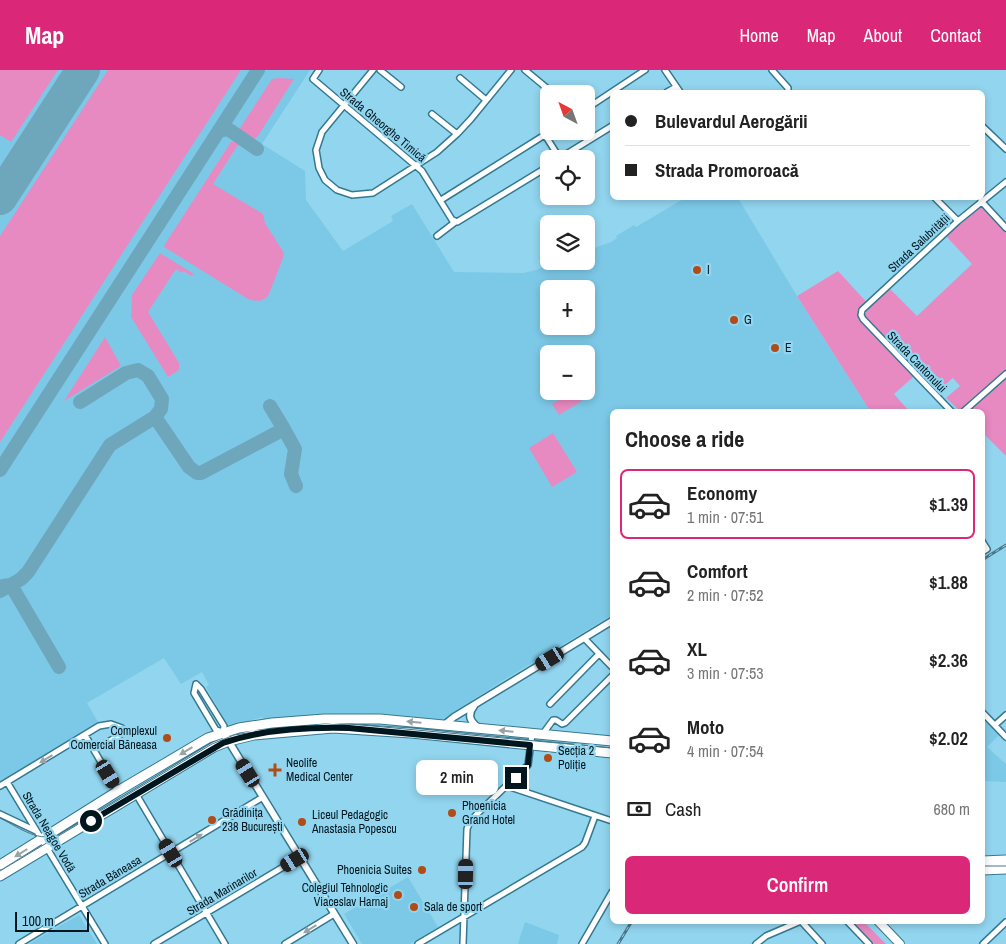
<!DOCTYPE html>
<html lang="en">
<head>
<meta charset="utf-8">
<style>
	:root { --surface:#fff; --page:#f2f2f2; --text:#222; --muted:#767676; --line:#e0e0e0; --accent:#db2777 }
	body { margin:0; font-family:"Archivo Narrow",sans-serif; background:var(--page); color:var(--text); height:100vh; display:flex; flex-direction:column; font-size:19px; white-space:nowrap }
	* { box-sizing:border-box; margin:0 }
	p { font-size:16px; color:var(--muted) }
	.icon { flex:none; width:28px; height:28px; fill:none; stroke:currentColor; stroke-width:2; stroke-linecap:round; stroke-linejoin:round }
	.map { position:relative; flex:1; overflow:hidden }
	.details { position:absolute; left:610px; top:339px; width:375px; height:515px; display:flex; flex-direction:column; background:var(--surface); border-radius:8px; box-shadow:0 2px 8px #0003 }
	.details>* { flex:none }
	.banner { position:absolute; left:610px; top:20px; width:375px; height:110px; border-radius:8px; box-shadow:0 2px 8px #0003; display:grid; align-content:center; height:110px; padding:0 15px; background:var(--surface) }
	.needle { width:32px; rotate:319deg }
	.tools { position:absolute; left:540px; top:15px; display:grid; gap:10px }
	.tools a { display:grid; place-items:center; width:55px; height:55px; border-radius:8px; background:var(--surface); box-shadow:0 2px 8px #0003; font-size:25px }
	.scale { position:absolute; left:15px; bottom:12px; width:74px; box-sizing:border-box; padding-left:5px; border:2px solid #00161f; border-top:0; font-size:14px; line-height:18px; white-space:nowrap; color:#00161f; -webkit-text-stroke:4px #92d5ef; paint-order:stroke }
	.end { position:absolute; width:22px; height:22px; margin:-11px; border:6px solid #00161f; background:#fff; box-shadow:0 0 0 2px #fff }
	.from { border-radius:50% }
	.bubble { position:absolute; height:35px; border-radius:8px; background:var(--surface); box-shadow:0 2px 8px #0003; font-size:16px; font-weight:600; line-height:35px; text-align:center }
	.car { position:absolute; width:15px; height:30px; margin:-15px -8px; border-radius:6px; box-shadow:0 0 4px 1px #0007; background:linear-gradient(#222 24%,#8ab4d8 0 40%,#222 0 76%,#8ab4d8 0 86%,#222 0) }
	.banner b { display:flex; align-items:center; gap:18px; height:48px; font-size:19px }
	.banner b+b { border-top:1px solid var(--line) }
	.banner i { width:12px; height:12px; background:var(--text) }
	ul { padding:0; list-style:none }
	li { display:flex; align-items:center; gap:15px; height:70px; margin:0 10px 8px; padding:0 5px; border:2px solid transparent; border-radius:8px }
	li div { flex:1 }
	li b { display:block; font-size:19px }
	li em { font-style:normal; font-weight:600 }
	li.active { border-color:var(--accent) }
	li>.icon { width:45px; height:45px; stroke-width:1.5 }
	h2 { padding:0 15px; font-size:22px; line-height:60px }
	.pay { display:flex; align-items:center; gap:12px; height:55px; padding:0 15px; font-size:19px }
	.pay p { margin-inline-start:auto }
	.action { display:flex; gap:10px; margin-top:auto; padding:10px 15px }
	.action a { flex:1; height:58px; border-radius:8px; background:var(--accent); color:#fff; font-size:20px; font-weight:600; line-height:58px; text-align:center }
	header { display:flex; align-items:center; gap:30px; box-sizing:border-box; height:70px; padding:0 25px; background:var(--accent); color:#fff }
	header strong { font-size:24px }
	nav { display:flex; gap:28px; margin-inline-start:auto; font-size:18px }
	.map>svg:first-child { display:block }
</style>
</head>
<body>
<header>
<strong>Map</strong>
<nav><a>Home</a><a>Map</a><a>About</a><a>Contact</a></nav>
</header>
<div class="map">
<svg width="1006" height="874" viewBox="0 0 1006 874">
	<rect width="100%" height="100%" fill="#92d5ef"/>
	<path fill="#7cc9e7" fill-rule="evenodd" d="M 0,0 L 310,0 L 262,74 L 305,101 L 306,130 L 343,181 L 393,151 L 391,146 L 412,134 L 454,202 L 523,203 L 536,200 L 560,191 L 586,191 L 586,181 L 611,172 L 617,168 L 616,166 L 634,155 L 636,157 L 685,128 L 738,128 L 797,226 L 870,341 L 612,341 L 612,545 L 502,611 L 440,651 L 266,652 L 262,647 L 229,657 L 206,617 L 209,615 L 202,602 L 181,614 L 164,588 L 87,633 L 98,652 L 0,713 ZM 549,219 L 586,219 L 586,256 L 549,256 ZM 549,284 L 586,284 L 586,321 L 549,321 Z
		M 982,645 L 999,665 L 987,677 L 1006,694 L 1006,712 L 983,711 Z
		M 408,807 L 438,857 L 410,874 L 362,874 L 344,844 Z
		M 79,845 L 97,874 L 29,874 L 51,861 Z
		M 525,852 L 559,865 L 557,874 L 518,874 Z"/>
	<path fill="#e88ac2" d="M 0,0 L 58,0 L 11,72 L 0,65 Z
		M 108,0 L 241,0 L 0,372 L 0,166 Z
		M 279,8 L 294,9 L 258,66 L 254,69 L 242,62 L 240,58 L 272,9 Z
		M 236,71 L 240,75 L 237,76 L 213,114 L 263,144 L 265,153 L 284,183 L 283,188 L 269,224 C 264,232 257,232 248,229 L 164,177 L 165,174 L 231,72 Z
		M 982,135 L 1006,160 L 1006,386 L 983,363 L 982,341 L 960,341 L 946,328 L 960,316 L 953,308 L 939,320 L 920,301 L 894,324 L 909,341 L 870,341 L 797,226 L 838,201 L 871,237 L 890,219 L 917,246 L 972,194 L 946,166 Z
		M 160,183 L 194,204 L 191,206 L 184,201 L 182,203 L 176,199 L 148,242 L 179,293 L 179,300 L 168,307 L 131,247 L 132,225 Z
		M 105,267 L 121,296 L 64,331 Z
		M 573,321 L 576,321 L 582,331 L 559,345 L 552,334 Z
		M 553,363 L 577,402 L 552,417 L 529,378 Z
		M 852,851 L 863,851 L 886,874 L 874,874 Z"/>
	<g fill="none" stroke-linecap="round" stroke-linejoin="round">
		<path stroke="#6ea6bc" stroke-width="14" d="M 219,61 L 228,59 L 257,79
			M 155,347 L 189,397 L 197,403 L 201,403 L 284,359 L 270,336
			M 284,359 L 295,379 L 291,404 L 296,416
			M 0,400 L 258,0
			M 3,516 L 11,515 L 59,597
			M 0,521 L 21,509 L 28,502 L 110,375 L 155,347 L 161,339 L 162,329 L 148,306 L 138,300 L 126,303 L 80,332"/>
		<path stroke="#6ea6bc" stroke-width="34" d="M 0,128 L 83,0"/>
		<g stroke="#357990" stroke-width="8">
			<path id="minor" d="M 319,0 L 313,9 L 422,101 L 454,153 L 437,166
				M 373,0 L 322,62 L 316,80 L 319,98 L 325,110 L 337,120 L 352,125 L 373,123 L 437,82 L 457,64 L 471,49 L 511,0
				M 380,0 L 401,17
				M 525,0 L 554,24
				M 665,0 L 680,22
				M 772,0 L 788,18 L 788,22
				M 460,8 L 486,30
				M 667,22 L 676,17
				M 586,39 L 645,0
				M 432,44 L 457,64
				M 982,56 L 1006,79
				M 545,65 L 557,84 L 555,89
				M 557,84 L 565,85 L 612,56
				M 935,128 L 958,151
				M 441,130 L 551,61
				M 981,131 L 1006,158
				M 453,150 L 457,152 L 549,96
				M 951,341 L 863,249 L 861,245 L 862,240 L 958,151 L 1006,112
				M 964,341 L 1006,304
				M 982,471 L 987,479 L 982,482
				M 584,568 L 612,597
				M 196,614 L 201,619 L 224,656 L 223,662 L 216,660 L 194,623 Z
				M 550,634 L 599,584
				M 982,642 L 1006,667
				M 995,655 L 1006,645
				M 85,665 L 118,721
				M 542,665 L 553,650 L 556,650 L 562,654 L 565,653 L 612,606
				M 7,712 L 105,874
				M 0,716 L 99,656 L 111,654 L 122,658 L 122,663 L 120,665 L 94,680
				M 507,716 L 612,751
				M 136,724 L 225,874
				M 0,744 L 36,761
				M 801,851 L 822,874
				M 847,851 L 869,874
				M 19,874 L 263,727
				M 154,874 L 300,787
				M 285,874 L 334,844
				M 418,874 L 582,777 L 585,773 L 595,746
				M 463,874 L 467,759 L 469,754 L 476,745 L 528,695 L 532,664
				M 582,874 L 612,822
				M 756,874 L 766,866 L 801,851
				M 983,874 L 1006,852"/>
		</g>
		<g stroke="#357990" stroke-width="9">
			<path id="tertiary" d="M 474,636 C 467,645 470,652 479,658
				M 444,655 L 454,647 L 612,551
				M 223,662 L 353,874"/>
		</g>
		<g stroke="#357990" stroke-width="10">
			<path id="secondary" d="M 878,851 L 900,874"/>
		</g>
		<g stroke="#357990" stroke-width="11">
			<path id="primary" d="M 982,791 L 1006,790
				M 0,795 L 118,721 L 208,668 L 239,658 L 272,653 L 324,649 L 380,649 L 612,671
				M 982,800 L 1006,799
				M 0,806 L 214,677 L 229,671 L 254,665 L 333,658 L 411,663 L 612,683"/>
		</g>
		<use href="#minor" stroke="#fff" stroke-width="5"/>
		<use href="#tertiary" stroke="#fff" stroke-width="6"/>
		<use href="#secondary" stroke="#fff" stroke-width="8"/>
		<use href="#primary" stroke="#fff" stroke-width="9"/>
		<path stroke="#4a7789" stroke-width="1" d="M 0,748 C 15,755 38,773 55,765
			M 982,796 L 1006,796
			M 0,801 L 212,674 L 234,665 L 281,658 L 351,654 L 612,678"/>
		<g stroke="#4a7789" stroke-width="3">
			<path id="rail" d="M 982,490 L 1006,475
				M 618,874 L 632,851"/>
		</g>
		<use href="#rail" stroke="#92d5ef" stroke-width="1" stroke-dasharray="4" stroke-linecap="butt"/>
	</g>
	<defs><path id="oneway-solid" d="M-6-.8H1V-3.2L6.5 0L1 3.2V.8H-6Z" transform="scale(1.25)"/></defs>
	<g fill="#99a2a5">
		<use href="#oneway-solid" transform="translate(414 652) rotate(-175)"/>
		<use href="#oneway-solid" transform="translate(506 661) rotate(-174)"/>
		<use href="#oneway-solid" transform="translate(186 681) rotate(149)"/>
		<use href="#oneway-solid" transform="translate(46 689) rotate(149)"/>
		<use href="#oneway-solid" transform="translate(196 768) rotate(-31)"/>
		<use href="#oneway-solid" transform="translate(21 783) rotate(148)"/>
		<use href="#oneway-solid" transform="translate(310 859) rotate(149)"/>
	</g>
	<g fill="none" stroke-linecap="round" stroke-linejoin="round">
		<path stroke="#00161f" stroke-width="6" d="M 91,751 L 223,673 C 260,660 310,657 349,658 L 530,675 L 528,695 L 516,708"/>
	</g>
	<g fill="#b04c17" stroke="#92d5ef" stroke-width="2">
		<circle cx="697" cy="200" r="5"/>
		<circle cx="734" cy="250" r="5"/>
		<circle cx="775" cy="278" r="5"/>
		<circle cx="167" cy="668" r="5"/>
		<circle cx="548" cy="688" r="5"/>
		<path d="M272.5 692.5h5v5h5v5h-5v5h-5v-5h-5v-5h5z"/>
		<circle cx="452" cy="743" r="5"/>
		<circle cx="212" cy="750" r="5"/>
		<circle cx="302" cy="752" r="5"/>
		<circle cx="422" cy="800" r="5"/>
		<circle cx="398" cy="825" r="5"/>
		<circle cx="414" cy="837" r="5"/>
	</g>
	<g text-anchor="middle" stroke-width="4.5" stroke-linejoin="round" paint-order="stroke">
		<g font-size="12" fill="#00161f" stroke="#92d5ef">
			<text transform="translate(383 55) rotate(40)" y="4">Strada Gheorghe Timică</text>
			<text transform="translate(919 173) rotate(-43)" y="4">Strada Salubrității</text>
			<text transform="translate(917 292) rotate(46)" y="4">Strada Cantonului</text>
			<text transform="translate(49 762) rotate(59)" y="4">Strada Neagoe Vodă</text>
			<text transform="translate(110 807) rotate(-31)" y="4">Strada Băneasa</text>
			<text transform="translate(222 822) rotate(-31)" y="4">Strada Marinarilor</text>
		</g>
		<g font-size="12" fill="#00161f" stroke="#92d5ef" text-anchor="start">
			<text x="707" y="204">I</text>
			<text x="744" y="254">G</text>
			<text x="785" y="282">E</text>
			<text x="157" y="665" text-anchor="end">Complexul<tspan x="157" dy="14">Comercial Băneasa</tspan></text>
			<text x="558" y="685">Secția 2<tspan x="558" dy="14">Poliție</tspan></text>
			<text x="286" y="697">Neolife<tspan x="286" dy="14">Medical Center</tspan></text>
			<text x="462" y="740">Phoenicia<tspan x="462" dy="14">Grand Hotel</tspan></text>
			<text x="222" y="747">Grădinița<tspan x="222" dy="14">238 București</tspan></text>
			<text x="312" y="749">Liceul Pedagogic<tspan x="312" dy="14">Anastasia Popescu</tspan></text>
			<text x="412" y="804" text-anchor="end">Phoenicia Suites</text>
			<text x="388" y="822" text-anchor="end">Colegiul Tehnologic<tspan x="388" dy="14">Viaceslav Harnaj</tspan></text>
			<text x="424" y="841">Sala de sport</text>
		</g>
	</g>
</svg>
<div class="tools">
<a><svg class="needle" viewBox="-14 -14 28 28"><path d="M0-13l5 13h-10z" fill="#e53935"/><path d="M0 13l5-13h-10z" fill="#767676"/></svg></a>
<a><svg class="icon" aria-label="locate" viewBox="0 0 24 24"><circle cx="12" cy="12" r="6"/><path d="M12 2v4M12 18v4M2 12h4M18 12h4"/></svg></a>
<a><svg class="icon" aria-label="layers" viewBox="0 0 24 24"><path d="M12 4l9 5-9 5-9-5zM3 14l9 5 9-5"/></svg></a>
<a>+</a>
<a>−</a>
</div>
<div class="scale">100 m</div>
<i class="end from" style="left:91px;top:751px"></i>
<i class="end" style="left:516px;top:708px"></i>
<div class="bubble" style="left:416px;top:690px;width:82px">2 min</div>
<i class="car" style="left:550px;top:589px;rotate:239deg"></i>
<i class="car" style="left:248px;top:703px;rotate:328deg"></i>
<i class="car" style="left:108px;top:704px;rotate:149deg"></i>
<i class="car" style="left:171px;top:783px;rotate:329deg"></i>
<i class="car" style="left:295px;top:790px;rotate:239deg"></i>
<i class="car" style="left:466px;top:804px;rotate:1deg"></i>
<div class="banner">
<b><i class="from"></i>Bulevardul Aerogării</b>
<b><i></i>Strada Promoroacă</b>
</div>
<section class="details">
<h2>Choose a ride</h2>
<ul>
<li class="active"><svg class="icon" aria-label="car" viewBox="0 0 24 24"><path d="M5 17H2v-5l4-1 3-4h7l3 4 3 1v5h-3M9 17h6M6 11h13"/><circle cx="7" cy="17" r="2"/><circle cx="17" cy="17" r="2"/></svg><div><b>Economy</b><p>1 min · 07:51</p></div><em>$1.39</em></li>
<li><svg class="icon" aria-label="car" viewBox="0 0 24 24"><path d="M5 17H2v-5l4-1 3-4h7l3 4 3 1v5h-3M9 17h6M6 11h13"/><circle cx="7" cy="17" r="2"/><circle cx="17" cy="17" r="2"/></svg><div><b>Comfort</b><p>2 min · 07:52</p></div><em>$1.88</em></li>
<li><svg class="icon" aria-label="car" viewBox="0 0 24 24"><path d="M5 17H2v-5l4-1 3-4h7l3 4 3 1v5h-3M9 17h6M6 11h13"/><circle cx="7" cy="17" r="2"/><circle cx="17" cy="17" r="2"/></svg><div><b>XL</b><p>3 min · 07:53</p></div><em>$2.36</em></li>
<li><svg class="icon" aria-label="car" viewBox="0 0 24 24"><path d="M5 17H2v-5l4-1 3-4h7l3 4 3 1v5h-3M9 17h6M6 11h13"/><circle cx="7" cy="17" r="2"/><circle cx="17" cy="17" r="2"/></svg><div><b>Moto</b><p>4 min · 07:54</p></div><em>$2.02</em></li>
</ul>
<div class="pay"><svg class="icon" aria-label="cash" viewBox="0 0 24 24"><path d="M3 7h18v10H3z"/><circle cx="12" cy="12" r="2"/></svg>Cash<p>680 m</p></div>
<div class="action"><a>Confirm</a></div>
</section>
</div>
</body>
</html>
